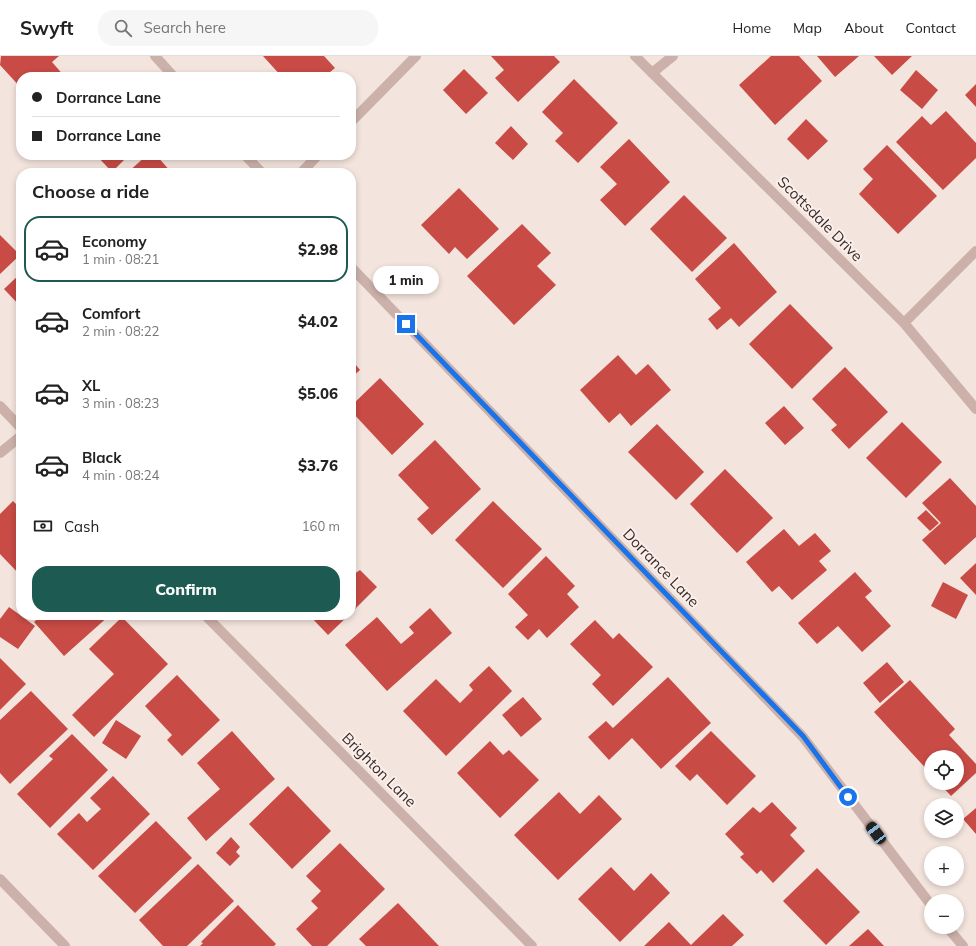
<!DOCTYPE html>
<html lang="en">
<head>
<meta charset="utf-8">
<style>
	:root { --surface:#fff; --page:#f6f6f6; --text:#222; --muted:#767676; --line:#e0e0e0; --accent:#1d5b52 }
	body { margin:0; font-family:Mulish,sans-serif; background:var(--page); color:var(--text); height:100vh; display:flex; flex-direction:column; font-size:15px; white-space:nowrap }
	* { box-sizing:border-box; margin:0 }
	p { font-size:13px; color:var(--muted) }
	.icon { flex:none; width:22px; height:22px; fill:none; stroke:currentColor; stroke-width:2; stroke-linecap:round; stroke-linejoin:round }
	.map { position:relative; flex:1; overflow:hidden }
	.sheet { position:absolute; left:16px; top:112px; width:340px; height:452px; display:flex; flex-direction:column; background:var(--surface); border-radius:16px; box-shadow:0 2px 6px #0003 }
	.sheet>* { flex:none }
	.guide { position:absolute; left:16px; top:16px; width:340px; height:88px; border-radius:16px; box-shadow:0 2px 6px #0003; display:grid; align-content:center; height:88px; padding:0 16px; background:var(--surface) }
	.buttons { position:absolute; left:924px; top:694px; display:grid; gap:8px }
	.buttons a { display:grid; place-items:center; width:40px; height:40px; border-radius:50%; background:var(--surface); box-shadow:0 2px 6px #0003; font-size:20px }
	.end { position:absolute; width:18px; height:18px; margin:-9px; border:5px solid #1a73e8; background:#fff; box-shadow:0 0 0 2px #fff }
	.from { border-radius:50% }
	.bubble { position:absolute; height:28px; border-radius:14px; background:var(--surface); box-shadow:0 2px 6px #0003; font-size:13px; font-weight:800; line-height:28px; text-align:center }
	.car { position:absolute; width:12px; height:24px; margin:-12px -6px; border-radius:5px; box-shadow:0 0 3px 1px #0007; background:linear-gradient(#222 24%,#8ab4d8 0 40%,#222 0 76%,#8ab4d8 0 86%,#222 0) }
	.guide b { display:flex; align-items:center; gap:14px; height:38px; font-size:15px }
	.guide b+b { border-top:1px solid var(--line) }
	.guide i { width:10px; height:10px; background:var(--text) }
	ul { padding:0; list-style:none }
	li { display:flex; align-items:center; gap:12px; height:66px; margin:0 8px 6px; padding:0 8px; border:2px solid transparent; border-radius:16px }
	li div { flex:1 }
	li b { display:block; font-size:15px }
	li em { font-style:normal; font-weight:800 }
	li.current { border-color:var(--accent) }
	li>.icon { width:36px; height:36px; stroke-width:1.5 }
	h2 { padding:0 16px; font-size:18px; line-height:48px }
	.pay { display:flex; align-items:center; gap:10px; height:44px; padding:0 16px; font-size:15px }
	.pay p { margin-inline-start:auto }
	.cta { display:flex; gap:8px; margin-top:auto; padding:8px 16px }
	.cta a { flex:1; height:46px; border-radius:16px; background:var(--accent); color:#fff; font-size:16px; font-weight:800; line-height:46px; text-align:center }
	header { display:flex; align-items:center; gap:24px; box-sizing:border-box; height:56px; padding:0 20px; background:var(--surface); border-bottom:1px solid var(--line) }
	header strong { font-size:19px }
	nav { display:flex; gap:22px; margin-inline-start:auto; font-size:14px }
	.search { width:280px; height:36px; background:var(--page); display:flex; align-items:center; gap:10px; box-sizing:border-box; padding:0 14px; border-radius:16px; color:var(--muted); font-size:15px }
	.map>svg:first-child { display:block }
</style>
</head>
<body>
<header>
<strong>Swyft</strong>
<div class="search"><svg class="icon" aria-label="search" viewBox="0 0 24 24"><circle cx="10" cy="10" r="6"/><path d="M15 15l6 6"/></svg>Search here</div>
<nav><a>Home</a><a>Map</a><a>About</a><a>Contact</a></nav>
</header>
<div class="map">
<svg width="976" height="890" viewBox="0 0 976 890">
	<rect width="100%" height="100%" fill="#f3e4dd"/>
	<path fill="#c84b46" d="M 1,0 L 59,0 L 52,6 L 65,21 L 21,21 L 21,32 L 0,9 Z
		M 263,0 L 324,0 L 335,12 L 324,21 L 282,21 Z
		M 491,0 L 554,0 L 560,6 L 518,46 L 495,22 L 504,14 Z
		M 771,0 L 799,0 L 822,25 L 775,69 L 739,29 Z
		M 817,0 L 859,0 L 835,21 Z
		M 874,0 L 912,0 L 892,19 Z
		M 464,13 L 488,37 L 466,58 L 443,34 Z
		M 916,14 L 938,34 L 922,53 L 900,34 Z
		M 574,23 L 618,67 L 578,107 L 555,85 L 563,77 L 542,56 Z
		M 976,28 L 976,51 L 965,39 Z
		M 946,55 L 976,87 L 976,102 L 943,134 L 896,86 L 922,60 L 931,69 Z
		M 806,63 L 828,85 L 808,104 L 787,83 Z
		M 511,70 L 528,88 L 513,104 L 495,87 Z
		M 629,83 L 670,126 L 625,170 L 600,144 L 617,128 L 600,111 Z
		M 887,89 L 937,140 L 898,178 L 859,138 L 873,123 L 863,113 Z
		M 96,99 L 129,99 L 112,116 Z
		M 147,99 L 156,99 L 172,117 L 127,117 Z
		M 459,132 L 499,173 L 467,203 L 455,191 L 449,198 L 421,169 Z
		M 684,139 L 727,182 L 692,216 L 650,173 Z
		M 522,168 L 551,197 L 537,210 L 556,229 L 514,269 L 467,220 Z
		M 0,179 L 20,199 L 0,218 Z
		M 734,187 L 777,236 L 739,271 L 731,262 L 717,274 L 708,263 L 721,252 L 695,223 Z
		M 21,217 L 21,251 L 4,233 Z
		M 790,248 L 833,292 L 792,333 L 749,288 Z
		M 618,299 L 636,319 L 648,308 L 671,334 L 631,370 L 620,357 L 609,367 L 580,334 Z
		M 351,303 L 360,314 L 351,322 Z
		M 845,311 L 888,356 L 849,393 L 831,374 L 837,369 L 812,343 Z
		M 380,322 L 424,368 L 392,399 L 351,355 L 351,350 Z
		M 784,350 L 804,372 L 785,389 L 765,367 Z
		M 902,366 L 942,406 L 906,442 L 866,402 Z
		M 657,368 L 704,416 L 676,444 L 628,396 Z
		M 435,384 L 481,433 L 432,479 L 417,463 L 429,452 L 398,419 Z
		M 725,413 L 773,462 L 737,497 L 690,448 Z
		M 950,422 L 976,450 L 976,481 L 945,509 L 922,484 L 941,467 L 922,447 Z
		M 13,445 L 21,453 L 21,520 L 0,498 L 0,458 Z
		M 493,445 L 542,493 L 503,532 L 455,484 Z
		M 926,454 L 939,467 L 930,475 L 917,462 Z
		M 784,473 L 799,490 L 815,477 L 831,495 L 819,505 L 827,514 L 792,544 L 779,530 L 772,536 L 746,506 Z
		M 546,500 L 575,530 L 567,538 L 579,551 L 547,582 L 539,573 L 528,584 L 515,571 L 528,559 L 508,538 Z
		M 976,507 L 976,539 L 960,522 Z
		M 360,514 L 377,531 L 351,557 L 351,520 Z
		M 855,516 L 872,535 L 865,541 L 891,570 L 862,596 L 838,570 L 817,588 L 798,567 Z
		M 943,526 L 968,539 L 956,563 L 931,550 Z
		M 9,551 L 35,570 L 18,593 L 0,581 L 0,563 Z
		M 430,552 L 452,577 L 387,635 L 345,589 L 377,561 L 401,588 L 414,577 L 409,571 Z
		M 42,559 L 110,559 L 64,600 L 34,566 Z
		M 309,559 L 349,559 L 328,579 Z
		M 122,561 L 168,608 L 94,681 L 72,659 L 114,618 L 89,593 Z
		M 595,564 L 613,583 L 619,577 L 653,611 L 613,650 L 592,628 L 601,619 L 570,588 Z
		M 0,602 L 26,628 L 0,654 Z
		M 887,606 L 904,626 L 880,647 L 863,627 Z
		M 489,610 L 512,635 L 446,700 L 403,655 L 436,623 L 460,647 L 473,634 L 469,629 Z
		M 177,619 L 220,664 L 182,700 L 167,684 L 172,679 L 145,650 Z
		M 668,621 L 711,667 L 661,713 L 632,682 L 609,704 L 588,681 L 606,665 L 613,672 Z
		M 910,624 L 955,673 L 949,679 L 976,708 L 976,717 L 951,740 L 939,727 L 957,727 L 957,701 L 931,701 L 931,718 L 874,656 Z
		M 31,635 L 68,673 L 10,728 L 0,717 L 0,664 Z
		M 523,641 L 542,663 L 521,681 L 502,659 Z
		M 116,664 L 141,680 L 126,703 L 102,687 Z
		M 232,675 L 275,723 L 206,785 L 187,762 L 220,733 L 197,707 Z
		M 711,675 L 756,720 L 727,749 L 697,718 L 690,725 L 675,710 Z
		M 72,678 L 108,714 L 50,772 L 17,738 L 53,703 L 49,700 Z
		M 490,685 L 503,699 L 509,694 L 539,724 L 500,762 L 457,717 Z
		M 113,720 L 150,758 L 93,814 L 57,778 L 79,757 L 87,766 L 101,753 L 90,742 Z
		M 288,730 L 331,775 L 292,813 L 249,768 Z
		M 559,736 L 580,758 L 599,739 L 622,763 L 558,824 L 514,779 Z
		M 772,746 L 797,772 L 790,779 L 805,795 L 773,827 L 761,814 L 757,818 L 740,801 L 744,798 L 725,778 L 753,751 L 760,757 Z
		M 976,752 L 976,778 L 963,763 Z
		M 156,765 L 192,802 L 135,857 L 98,820 Z
		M 231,781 L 240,791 L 236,796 L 240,800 L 230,810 L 216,797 Z
		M 340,787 L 385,833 L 327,890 L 312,890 L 296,873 L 318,852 L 311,845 L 321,835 L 306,820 Z
		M 198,808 L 234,845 L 187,890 L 163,890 L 139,864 Z
		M 611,811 L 634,835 L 651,817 L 670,837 L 620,886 L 578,843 Z
		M 817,812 L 860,856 L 826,889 L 783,845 Z
		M 398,847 L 439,890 L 366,890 L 359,883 Z
		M 238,849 L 276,888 L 274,890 L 200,890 L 203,887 L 201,886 Z
		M 723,858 L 744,879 L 732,890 L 644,890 L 669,866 L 691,889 Z
		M 868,873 L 884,890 L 849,890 Z"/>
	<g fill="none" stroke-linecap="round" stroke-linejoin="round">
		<path stroke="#cbb1a9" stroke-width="10" d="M 155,0 L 174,21
			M 635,0 L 904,267 L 976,353
			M 652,17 L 673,0
			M 351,66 L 416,0
			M 245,99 L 262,117
			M 301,117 L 318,99
			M 351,211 L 803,681 L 931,849
			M 904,267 L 976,195
			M 0,350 L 21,372
			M 0,397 L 21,380
			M 205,559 L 532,890
			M 0,823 L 65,890
			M 947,871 L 963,890"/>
	</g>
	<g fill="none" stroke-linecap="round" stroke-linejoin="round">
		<path stroke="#1a73e8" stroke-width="5" d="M 406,268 L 803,680 L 848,741"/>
	</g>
	<g text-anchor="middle" stroke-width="4" stroke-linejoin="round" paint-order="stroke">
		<g font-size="15" fill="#382b29" stroke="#faefea">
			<text transform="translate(820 163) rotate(45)" y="5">Scottsdale Drive</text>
			<text transform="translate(661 512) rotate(46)" y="5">Dorrance Lane</text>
			<text transform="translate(379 714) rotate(45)" y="5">Brighton Lane</text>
		</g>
	</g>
</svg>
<div class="buttons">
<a><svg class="icon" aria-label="locate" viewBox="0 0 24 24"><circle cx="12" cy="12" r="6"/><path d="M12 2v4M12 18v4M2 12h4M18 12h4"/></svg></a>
<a><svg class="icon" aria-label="layers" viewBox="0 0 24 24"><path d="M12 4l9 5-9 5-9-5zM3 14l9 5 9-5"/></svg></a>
<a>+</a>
<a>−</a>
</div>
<i class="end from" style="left:848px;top:741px"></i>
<i class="end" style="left:406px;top:268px"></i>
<div class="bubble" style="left:373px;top:210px;width:66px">1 min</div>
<i class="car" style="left:876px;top:777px;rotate:323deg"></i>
<div class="guide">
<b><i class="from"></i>Dorrance Lane</b>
<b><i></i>Dorrance Lane</b>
</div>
<section class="sheet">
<h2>Choose a ride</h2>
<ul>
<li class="current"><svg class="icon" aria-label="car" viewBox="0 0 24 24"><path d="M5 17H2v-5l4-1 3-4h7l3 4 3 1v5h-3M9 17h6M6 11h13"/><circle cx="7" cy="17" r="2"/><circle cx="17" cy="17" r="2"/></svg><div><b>Economy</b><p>1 min · 08:21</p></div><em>$2.98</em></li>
<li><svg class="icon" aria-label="car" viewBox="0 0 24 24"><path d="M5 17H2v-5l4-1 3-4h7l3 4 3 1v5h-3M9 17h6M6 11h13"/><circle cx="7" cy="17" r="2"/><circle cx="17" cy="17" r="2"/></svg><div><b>Comfort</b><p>2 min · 08:22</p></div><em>$4.02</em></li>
<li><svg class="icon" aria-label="car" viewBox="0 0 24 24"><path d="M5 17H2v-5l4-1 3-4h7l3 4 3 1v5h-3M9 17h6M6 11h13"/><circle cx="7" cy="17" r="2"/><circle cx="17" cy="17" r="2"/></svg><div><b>XL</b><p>3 min · 08:23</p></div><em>$5.06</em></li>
<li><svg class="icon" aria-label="car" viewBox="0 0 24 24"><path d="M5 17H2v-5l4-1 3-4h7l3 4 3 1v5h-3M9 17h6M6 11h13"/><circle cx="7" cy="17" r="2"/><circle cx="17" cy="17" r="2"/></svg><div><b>Black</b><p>4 min · 08:24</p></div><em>$3.76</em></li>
</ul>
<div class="pay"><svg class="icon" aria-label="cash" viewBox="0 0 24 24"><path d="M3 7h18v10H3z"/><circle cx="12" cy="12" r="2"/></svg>Cash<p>160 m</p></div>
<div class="cta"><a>Confirm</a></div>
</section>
</div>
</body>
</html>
